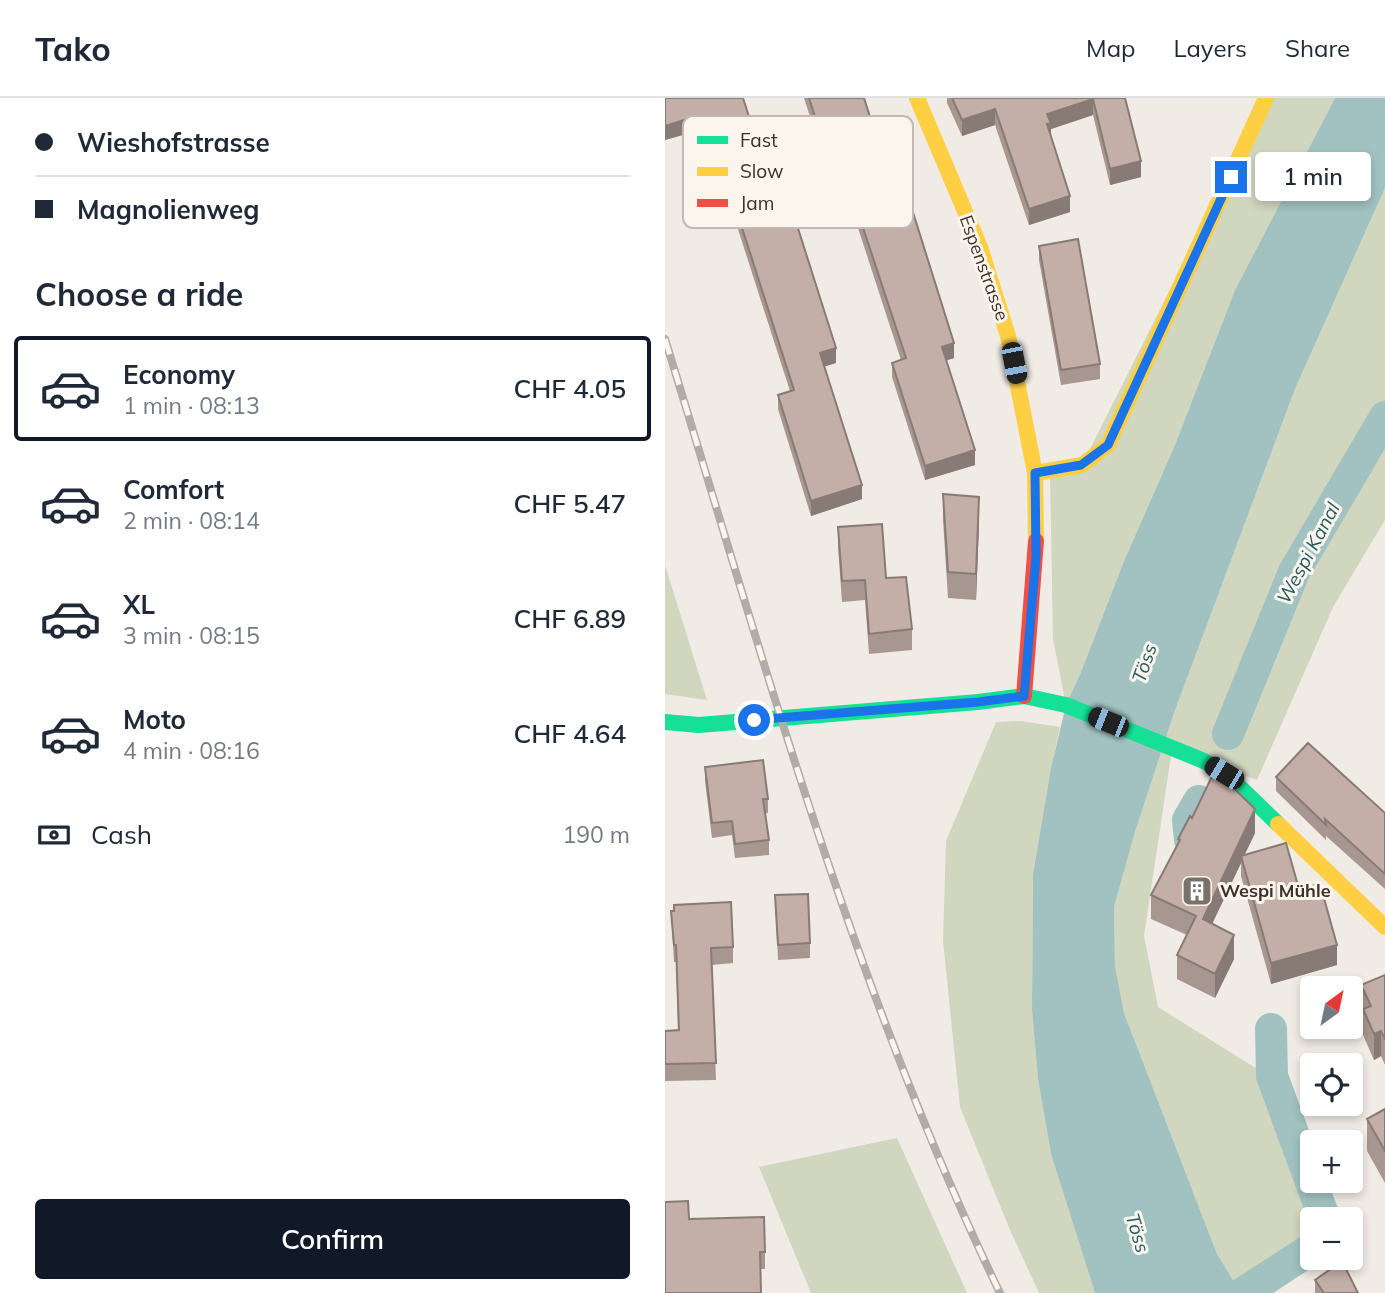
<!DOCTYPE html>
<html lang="en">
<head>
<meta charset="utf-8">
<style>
	:root { --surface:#fff; --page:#f6f6f7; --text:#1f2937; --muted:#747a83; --line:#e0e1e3; --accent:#111827 }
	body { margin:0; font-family:Mulish,sans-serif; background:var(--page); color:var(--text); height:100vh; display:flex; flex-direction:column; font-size:26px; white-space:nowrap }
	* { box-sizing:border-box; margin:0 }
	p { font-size:23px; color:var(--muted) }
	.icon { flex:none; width:38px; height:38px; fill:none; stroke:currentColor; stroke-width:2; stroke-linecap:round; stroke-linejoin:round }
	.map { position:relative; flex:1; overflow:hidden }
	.details { display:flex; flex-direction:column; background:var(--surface); width:665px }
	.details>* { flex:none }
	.top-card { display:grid; align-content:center; height:154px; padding:0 35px; background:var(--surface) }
	.needle { width:46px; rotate:33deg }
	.buttons { position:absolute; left:635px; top:878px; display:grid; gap:14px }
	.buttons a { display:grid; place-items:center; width:63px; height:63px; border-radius:7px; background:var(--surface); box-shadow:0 4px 10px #0003; font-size:35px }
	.end { position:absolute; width:32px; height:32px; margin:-16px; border:9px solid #1a73e8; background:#fff; box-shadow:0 0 0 4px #fff }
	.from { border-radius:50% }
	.bubble { position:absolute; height:49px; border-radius:7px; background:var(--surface); box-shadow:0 4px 10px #0003; font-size:23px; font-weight:600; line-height:49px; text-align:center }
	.car { position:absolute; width:21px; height:42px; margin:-21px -10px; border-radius:9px; box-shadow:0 0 5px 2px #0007; background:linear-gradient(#222 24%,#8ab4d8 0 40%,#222 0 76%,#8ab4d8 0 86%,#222 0) }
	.top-card b { display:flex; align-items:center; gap:24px; height:66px; font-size:26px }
	.top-card b+b { border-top:2px solid var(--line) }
	.top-card i { width:18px; height:18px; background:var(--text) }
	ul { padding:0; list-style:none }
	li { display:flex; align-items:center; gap:21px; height:105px; margin:0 14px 10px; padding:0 21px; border:4px solid transparent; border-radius:7px }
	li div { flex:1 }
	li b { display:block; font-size:26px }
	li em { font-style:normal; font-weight:600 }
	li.on { border-color:var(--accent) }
	li>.icon { width:63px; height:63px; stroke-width:1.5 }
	h2 { padding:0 35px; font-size:32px; line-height:84px }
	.pay { display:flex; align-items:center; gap:18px; height:77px; padding:0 35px; font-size:26px }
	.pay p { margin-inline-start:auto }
	.cta { display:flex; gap:14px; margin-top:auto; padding:14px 35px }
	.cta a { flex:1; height:80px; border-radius:7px; background:var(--accent); color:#fff; font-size:28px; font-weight:600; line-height:80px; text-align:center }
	header { display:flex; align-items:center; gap:42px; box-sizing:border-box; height:98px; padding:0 35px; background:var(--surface); border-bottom:2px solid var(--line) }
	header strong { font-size:33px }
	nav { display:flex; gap:38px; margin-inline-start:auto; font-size:24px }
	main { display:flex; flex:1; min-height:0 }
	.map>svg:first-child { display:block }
</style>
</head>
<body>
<header>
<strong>Tako</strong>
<nav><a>Map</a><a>Layers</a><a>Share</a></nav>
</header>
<main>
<section class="details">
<div class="top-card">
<b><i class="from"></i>Wieshofstrasse</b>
<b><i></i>Magnolienweg</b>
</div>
<h2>Choose a ride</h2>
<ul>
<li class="on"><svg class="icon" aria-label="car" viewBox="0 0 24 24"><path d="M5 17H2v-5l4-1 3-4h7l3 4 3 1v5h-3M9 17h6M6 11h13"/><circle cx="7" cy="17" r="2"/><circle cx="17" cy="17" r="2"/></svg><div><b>Economy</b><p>1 min · 08:13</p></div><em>CHF 4.05</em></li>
<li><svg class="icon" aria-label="car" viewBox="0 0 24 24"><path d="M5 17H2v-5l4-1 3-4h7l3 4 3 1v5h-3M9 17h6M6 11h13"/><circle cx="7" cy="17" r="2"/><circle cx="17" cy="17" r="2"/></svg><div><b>Comfort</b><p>2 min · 08:14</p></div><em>CHF 5.47</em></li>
<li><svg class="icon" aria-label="car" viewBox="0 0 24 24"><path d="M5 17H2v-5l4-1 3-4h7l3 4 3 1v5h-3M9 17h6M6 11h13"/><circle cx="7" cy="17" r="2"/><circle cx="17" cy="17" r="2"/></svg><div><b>XL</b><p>3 min · 08:15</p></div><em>CHF 6.89</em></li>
<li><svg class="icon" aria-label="car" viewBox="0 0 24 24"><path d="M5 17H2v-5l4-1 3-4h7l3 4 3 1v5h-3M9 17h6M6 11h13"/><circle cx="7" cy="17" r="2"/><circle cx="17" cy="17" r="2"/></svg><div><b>Moto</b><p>4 min · 08:16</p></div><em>CHF 4.64</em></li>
</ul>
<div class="pay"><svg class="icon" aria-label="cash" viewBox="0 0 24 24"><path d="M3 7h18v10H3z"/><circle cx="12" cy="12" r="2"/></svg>Cash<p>190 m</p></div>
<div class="cta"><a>Confirm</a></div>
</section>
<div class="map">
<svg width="720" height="1195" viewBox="0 0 720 1195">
	<rect width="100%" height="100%" fill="#f0ebe5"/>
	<path fill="#d1d6bf" d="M 601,0 L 670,0 L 570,192 L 510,347 L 459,463 L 416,574 L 401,607 L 388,541 L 385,374 L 417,367 Z
		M 720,90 L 720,422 L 668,509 L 592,682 L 507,651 L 479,838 L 493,909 L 605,979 L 647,1060 L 648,1083 L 660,1083 L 680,1122 L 648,1122 L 648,1160 L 659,1160 L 609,1195 L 576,1195 L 552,1156 L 459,915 L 450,868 L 449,809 L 470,734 L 509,615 L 630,291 Z
		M 0,467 L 42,602 L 0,596 Z
		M 356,623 L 395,629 L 386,670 L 368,776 L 367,912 L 373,981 L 386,1056 L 430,1195 L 374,1195 L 345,1132 L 295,1009 L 278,843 L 281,743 L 331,624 Z
		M 232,1040 L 302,1195 L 146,1195 L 94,1069 Z"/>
	<path fill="#a1c2c1" d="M 670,0 L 720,0 L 720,90 L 630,291 L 509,615 L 470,734 L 449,809 L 450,868 L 459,915 L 552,1156 L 576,1195 L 430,1195 L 386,1056 L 373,981 L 367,912 L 368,776 L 386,670 L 401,607 L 416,574 L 459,463 L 510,347 L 570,192 Z"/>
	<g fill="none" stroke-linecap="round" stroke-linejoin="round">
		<path stroke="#a1c2c1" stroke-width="32" d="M 563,636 L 629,474 L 720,319
			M 525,742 L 523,722 L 534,703
			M 606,931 L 607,978 L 660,1122
			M 578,1195 L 648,1150"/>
		<path stroke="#16e098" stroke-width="16" d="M 0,624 L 34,627 L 313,604 L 359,598 L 401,607 L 539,663 L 560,675 L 613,726"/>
		<path stroke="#ffcf43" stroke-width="16" d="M 252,0 L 315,149 L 343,238 L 370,375 L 371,443
			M 370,375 L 417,367 L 443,347 L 601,0
			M 613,726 L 720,829"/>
		<path stroke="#f24e42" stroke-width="16" d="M 359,598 L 371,443"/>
		<g stroke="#b1aca8" stroke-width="8">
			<path id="rail" d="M 0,241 C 99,562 188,891 335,1195"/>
		</g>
		<use href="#rail" stroke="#fbf5ee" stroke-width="5" stroke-dasharray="16" stroke-linecap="butt"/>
	</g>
	<path fill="#a89690" d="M 0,0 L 78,0 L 119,128 L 171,265 L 160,268 L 197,401 L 146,418 L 113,311 L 113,297 L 125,293 L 70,122 L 58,126 L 28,34 L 0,42 Z
		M 139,0 L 199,0 L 218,60 L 289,260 L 281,262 L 310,367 L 260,382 L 227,279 L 227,265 L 236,262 L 179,87 L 168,90 Z
		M 282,0 L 460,0 L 476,79 L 445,87 L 428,17 L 386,31 L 386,38 L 405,114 L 364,127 L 330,27 L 297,38 L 282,5 Z
		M 374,148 L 435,266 L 435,281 L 396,287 L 374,162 Z
		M 278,396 L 314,424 L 311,502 L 283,500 L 278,422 Z
		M 173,429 L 221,480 L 247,531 L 247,552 L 204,556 L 200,502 L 177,504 L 173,449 Z
		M 40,669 L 103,701 L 103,715 L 100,715 L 104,742 L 104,757 L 70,760 L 67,737 L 47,740 L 40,683 Z
		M 611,679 L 720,715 L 720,791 L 661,738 L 661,742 L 611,693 Z
		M 527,720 L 590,735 L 580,756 L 634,791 L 672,867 L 606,886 L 576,778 L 576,765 L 547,826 L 569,861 L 550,900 L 512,881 L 512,857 L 522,837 L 486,821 L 486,797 L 513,747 L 513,741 Z
		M 110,797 L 145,845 L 145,860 L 113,862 Z
		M 6,813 L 68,849 L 68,865 L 47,867 L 51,982 L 0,983 L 0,933 L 13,932 L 11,864 L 9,864 Z
		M 720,877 L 720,967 L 716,958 L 709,962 L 698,937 L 698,916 L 696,913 L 696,887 Z
		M 720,1011 L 720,1085 L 702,1053 L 702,1021 Z
		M 24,1121 L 100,1154 L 100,1171 L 96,1171 Z
		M 650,1182 L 693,1195 L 650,1195 Z"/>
	<path fill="#887a75" d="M 428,1 L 428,17 L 386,31 L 386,41 L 382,42 L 382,16 Z
		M 330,11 L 330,27 L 297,38 L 297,22 Z
		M 28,19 L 28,34 L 0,42 L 0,28 Z
		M 476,63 L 476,79 L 445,87 L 445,71 Z
		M 179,72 L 179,87 L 168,90 L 168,76 Z
		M 405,98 L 405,114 L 364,127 L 364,111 Z
		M 70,108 L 70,122 L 58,126 L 58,112 Z
		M 289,245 L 289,260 L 277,264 L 277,249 Z
		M 171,250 L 171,265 L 155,270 L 155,255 Z
		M 310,352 L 310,367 L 260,382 L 260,368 Z
		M 197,387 L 197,401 L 146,418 L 146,403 Z
		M 314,399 L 314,424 L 311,502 L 311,476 Z
		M 590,711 L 590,735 L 577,762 L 576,758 L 576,765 L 538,845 L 538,821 Z
		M 569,837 L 569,861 L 550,900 L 550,876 Z
		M 672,847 L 672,867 L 606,886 L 606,865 Z
		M 716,933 L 716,958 L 709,962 L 709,936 Z"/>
	<path fill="#c3afa7" stroke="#887a75" stroke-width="2" d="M 0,0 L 78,0 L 119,128 L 131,124 L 171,250 L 155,255 L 197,387 L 146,403 L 113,297 L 129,292 L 70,108 L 58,112 L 28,19 L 0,28 Z
		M 144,0 L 199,0 L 218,60 L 230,57 L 289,245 L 277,249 L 310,352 L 260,368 L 227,265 L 241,260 L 179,72 L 168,76 Z
		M 287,0 L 460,0 L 476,63 L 445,71 L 428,1 L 382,16 L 386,25 L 382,26 L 405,98 L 364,111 L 330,11 L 297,22 Z
		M 413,141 L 435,266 L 396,272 L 374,148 Z
		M 278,396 L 314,399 L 311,476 L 283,474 Z
		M 217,426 L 221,480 L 241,479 L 247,531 L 204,536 L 200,482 L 177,483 L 173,429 Z
		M 643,645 L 720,715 L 720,776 L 660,721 L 661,727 L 611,679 Z
		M 98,662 L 103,701 L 98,701 L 104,742 L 70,746 L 67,723 L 47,725 L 40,669 Z
		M 550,672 L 590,711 L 538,821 L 569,837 L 550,876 L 512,857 L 531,818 L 486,797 L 515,742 L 513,741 L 525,718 L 527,720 Z
		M 621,745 L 634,791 L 655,786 L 672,847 L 606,865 L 576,758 Z
		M 143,796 L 145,845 L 113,847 L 110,797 Z
		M 66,804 L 68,849 L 46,850 L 51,965 L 0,966 L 0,933 L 14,932 L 11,847 L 9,847 L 6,813 L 9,813 L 9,807 Z
		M 720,877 L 720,941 L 716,933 L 709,936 L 698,911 L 706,908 L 696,887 Z
		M 720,1011 L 720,1053 L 702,1021 Z
		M 23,1103 L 24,1121 L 99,1119 L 100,1154 L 95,1154 L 96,1195 L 0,1195 L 0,1104 Z
		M 677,1163 L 693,1195 L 659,1195 L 650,1182 Z"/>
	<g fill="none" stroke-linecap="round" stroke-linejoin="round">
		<path stroke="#1a73e8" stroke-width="9" d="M 89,622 L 313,604 L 359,598 L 371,459 L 370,375 L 416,367 L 443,347 L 566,79"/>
	</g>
	<defs>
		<g id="building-square" transform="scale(1.575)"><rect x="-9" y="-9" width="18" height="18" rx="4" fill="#7a716c" stroke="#fbf5ee"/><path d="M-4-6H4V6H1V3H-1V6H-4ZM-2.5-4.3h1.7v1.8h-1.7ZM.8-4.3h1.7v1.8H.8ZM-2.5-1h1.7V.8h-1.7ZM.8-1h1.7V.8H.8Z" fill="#fff"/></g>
	</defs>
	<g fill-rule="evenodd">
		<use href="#building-square" x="532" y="793"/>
	</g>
	<g text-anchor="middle" stroke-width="6" stroke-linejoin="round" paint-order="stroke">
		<g font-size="18" fill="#3b302b" stroke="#fbf5ee">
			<text transform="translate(319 170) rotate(70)" y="6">Espenstrasse</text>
		</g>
		<g font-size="18" font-weight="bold" fill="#3b302b" stroke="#fbf5ee" text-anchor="start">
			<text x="555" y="799">Wespi Mühle</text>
		</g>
		<g font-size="19" font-style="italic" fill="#1f5a5e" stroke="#fbf5ee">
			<text transform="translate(643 455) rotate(-62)" y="7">Wespi Kanal</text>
			<text transform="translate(479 565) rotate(-71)" y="7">Töss</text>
			<text transform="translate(473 1135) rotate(73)" y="7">Töss</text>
		</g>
	</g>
	<rect x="18" y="18" width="230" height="112" rx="10" fill="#fbf5ee" stroke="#c1bab4" stroke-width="2"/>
	<rect x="32" y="38" width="31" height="8" fill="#16e098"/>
	<rect x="32" y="69" width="31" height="9" fill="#ffcf43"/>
	<rect x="32" y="101" width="31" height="8" fill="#f24e42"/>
	<g font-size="19" fill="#3b302b">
		<text x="75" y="49">Fast</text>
		<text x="75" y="80">Slow</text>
		<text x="75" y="112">Jam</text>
	</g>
</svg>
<div class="buttons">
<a><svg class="needle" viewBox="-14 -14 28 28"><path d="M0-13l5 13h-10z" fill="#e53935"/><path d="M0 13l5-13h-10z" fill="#747a83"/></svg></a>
<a><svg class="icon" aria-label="locate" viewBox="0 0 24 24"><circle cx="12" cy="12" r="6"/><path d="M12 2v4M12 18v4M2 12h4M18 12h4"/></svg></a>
<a>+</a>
<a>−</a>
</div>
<i class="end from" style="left:89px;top:622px"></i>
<i class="end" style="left:566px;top:79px"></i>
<div class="bubble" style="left:590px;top:54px;width:116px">1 min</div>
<i class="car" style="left:349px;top:265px;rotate:169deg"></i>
<i class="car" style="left:443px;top:624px;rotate:292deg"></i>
<i class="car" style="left:559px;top:675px;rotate:301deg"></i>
</div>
</main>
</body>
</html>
